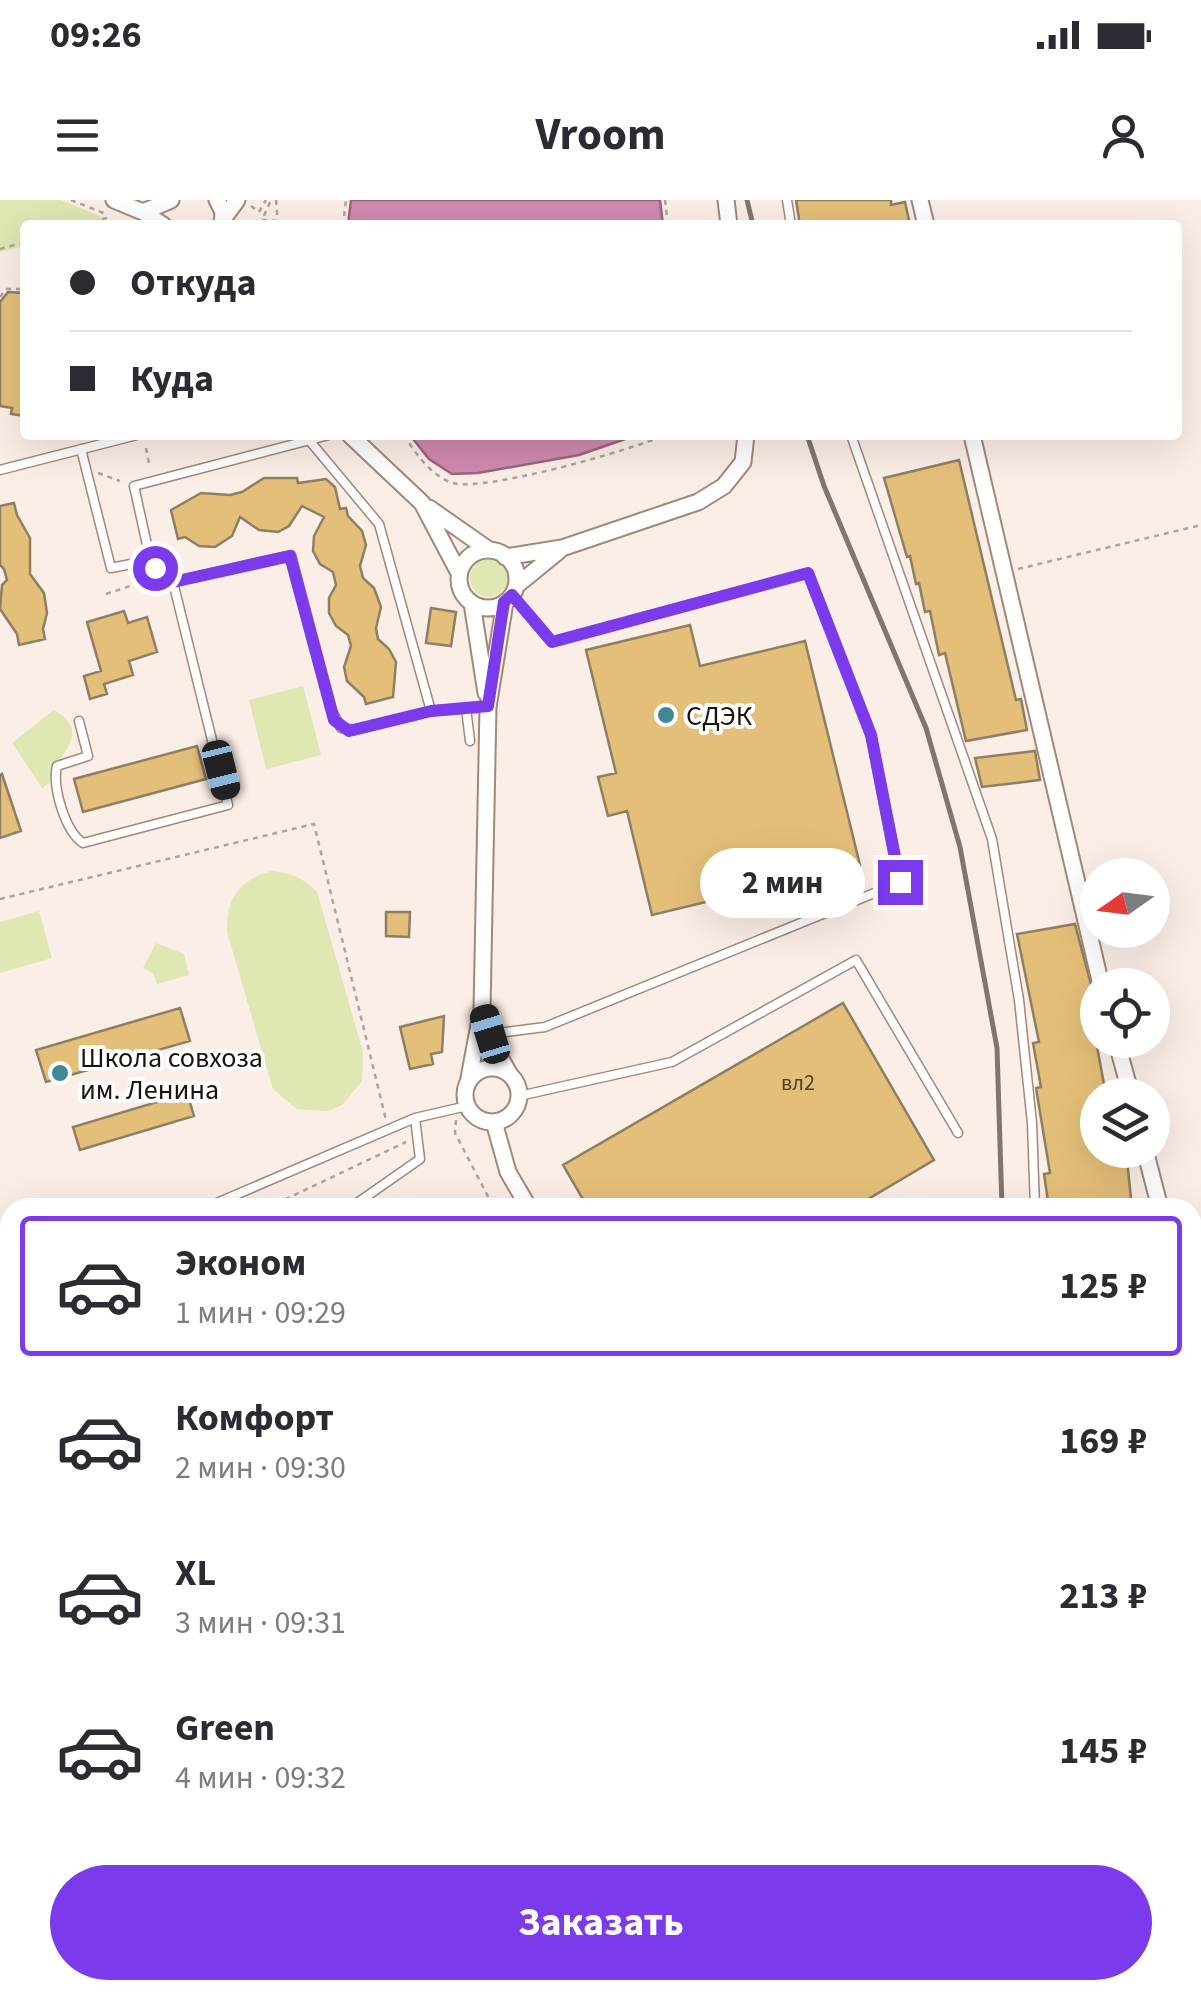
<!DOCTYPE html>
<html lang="ru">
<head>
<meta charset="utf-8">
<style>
	:root { --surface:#fff; --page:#f2f2f3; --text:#2b2b33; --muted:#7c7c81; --line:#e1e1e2; --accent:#7c3aed }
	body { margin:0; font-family:"Source Sans 3",sans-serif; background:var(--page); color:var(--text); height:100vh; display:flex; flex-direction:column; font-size:38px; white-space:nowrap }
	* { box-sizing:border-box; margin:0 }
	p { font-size:32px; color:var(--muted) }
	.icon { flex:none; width:55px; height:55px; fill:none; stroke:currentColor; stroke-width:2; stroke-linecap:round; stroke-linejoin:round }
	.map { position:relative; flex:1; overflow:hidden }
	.side { position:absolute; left:0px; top:998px; width:1202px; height:802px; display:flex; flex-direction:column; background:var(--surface); border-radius:30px 30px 0 0; box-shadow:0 10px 40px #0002 }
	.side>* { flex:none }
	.top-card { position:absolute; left:20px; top:20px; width:1162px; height:220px; border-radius:10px; box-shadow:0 10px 40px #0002; display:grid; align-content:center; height:220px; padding:0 50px; background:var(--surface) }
	.needle { width:65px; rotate:256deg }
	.tools { position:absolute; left:1080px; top:658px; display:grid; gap:20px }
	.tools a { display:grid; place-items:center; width:90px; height:90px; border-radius:50%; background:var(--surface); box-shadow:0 10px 40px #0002; font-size:50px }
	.end { position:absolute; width:45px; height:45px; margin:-22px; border:12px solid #7c3aed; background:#fff; box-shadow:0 0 0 5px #fff }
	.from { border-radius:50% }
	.bubble { position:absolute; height:70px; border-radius:35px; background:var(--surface); box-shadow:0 10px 40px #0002; font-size:32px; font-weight:700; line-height:70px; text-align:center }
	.car { position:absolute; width:30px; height:60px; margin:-30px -15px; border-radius:12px; box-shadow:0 0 8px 2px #0007; background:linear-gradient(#222 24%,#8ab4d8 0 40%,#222 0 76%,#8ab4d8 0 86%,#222 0) }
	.top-card b { display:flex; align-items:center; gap:35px; height:95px; font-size:38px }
	.top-card b+b { border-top:2px solid var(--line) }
	.top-card i { width:25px; height:25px; background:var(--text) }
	ul { padding:18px 0 0; list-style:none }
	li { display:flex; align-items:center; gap:30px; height:140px; margin:0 20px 15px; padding:0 30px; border:5px solid transparent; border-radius:10px }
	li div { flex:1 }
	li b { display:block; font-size:38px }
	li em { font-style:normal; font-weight:700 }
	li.active { border-color:var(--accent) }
	li>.icon { width:90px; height:90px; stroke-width:1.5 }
	.cta { display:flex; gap:20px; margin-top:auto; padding:20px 50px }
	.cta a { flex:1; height:115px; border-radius:60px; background:var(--accent); color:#fff; font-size:40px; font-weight:700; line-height:115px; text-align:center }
	.status { display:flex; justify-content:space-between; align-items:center; height:70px; padding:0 50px; background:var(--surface); direction:ltr }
	.status svg { height:28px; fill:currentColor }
	header { display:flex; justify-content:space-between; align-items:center; height:130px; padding:0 50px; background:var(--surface); font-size:45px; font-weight:700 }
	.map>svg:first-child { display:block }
</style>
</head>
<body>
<div class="status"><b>09:26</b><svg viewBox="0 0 49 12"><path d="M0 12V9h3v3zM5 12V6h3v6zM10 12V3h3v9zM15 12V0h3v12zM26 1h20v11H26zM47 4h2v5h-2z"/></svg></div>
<header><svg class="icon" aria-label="menu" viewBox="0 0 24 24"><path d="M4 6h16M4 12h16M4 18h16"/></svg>Vroom<svg class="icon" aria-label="person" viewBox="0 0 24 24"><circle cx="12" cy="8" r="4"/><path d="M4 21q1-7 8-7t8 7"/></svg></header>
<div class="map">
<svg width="1201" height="1799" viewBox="0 0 1201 1799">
	<rect width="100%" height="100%" fill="#fbeee6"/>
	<path fill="#dfe7b3" d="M 0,0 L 61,0 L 102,17 L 99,25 L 25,25 L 25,46 L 0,52 Z
		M470 378a19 19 0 1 1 38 0a19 19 0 1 1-38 0Z
		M 303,486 L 321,555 L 266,569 L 249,500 Z
		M 54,510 C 96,534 53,557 49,583 L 42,588 L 12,543 Z
		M 272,671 C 292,673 303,678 317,692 L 363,852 L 362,881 L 342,905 L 328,911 L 297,909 L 273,889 L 227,732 C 226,699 240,679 272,671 Z
		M 39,711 L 52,758 L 0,773 L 0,722 Z
		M 156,743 L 184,754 L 189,775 L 157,784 L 153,773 L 143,768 Z"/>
	<path fill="#d08aaf" stroke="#9a667e" stroke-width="2.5" d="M 351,0 L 660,0 L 663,25 L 348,25 Z
		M 410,235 L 637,235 L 579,255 L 478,273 L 452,274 L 429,259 Z
		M 0,1645 L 10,1645 L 10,1790 L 73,1790 L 65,1799 L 0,1799 Z"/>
	<path fill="#e4bf79" stroke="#8e7f64" stroke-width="2.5" d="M 796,0 L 891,0 L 891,5 L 905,2 L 910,25 L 800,25 Z
		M 8,92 L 25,93 L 25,216 L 11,214 L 12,208 L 0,206 L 0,102 Z
		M 959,260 L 1016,500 L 1021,499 L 1027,530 L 966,541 L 945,453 L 939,455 L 930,411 L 925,412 L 919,383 L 916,384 L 910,356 L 907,357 L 884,278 Z
		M 264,278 L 297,278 L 298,283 L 326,279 L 335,287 L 340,309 L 346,308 L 348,316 L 362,331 L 366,345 L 360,366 L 363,378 L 374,388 L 381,407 L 376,428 L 378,439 L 389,449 L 396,462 L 393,497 L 366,504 L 364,497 L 347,481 L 344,467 L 351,446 L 348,435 L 336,426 L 329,413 L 329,398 L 336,385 L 333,372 L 320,364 L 313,351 L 314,336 L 324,317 L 302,306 L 289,326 L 278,332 L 259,330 L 240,317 L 232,336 L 215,347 L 199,346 L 185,337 L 178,339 L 171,310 L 201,293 L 230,295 L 242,292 Z
		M 14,303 L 17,315 L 30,338 L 30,374 L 44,393 L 47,413 L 43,429 L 45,439 L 19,445 L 17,434 L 0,409 L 2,385 L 7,380 L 4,369 L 0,365 L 0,306 Z
		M 431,408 L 456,412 L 451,446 L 426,443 Z
		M 124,411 L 128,423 L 147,417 L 157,452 L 129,461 L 133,475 L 104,484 L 107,494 L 90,499 L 84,476 L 101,471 L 87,422 Z
		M 690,425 L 700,466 L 805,441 L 860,665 L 652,715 L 627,611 L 608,616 L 598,577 L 616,573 L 586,450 Z
		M 197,546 L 206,579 L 83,612 L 74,579 Z
		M 1035,551 L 1040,580 L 982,587 L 975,558 Z
		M 2,574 L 21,631 L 0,638 L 0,575 Z
		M 386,712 L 410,712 L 409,737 L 386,736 Z
		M 1075,724 L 1098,811 L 1091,814 L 1106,895 L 1098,895 L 1098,950 L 1126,950 L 1132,1008 L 1049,1008 L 1044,974 L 1050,973 L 1036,888 L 1041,887 L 1033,843 L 1039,842 L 1017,734 Z
		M 843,803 L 934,960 L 853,1008 L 588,1008 L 563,965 Z
		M 180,808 L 190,841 L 46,882 L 36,850 Z
		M 444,816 L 442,852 L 431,854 L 433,864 L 410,869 L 400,827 Z
		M 187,893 L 194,916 L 80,950 L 73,927 Z"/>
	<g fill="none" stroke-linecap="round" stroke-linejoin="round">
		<g stroke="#a48776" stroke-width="11">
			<path id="service" d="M 787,0 L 791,25
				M 851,235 L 992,639 L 1019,800 L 1032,923 L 1035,1008
				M 309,240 L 379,324 L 431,511
				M 81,249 L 111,368 L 151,360
				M 0,270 L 137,235
				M 173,382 L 291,355 L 332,511 L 341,528 L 355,530 L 431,511 L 488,507
				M 466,508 L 470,541
				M 79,521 L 88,556 L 57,566 C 52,587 65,631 83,643 L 228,605 L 174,386 L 151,363 L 134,286 L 329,235
				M 490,834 L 545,827 L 899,683 L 871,535 L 808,373 L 552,442 L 512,395
				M 519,896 L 672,862 L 856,760 L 958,933
				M 205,1008 L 415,918 L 467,906
				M 350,1008 L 420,959 L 415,918
				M 0,1093 L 10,1089
				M 0,1168 L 10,1163
				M 0,1561 L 10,1562
				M 0,1598 L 10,1599
				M 0,1621 L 10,1621
				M 197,1790 L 206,1799
				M 229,1790 L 233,1799
				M 90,1799 L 96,1790
				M 115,1799 L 120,1790
				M 139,1799 L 143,1790
				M 163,1799 L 167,1790
				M 543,1799 L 552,1790
				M 757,1799 L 763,1790"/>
		</g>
		<g stroke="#a48776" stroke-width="19">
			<path id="minor" d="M 114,0 L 143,12 L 163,25
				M 217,0 L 223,12 L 222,25
				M 726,0 L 729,25
				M 920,0 L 926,25
				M 143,12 L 171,0
				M 223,19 L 237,0
				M 350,235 L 422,303 L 459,373
				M 972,235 L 1101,785
				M 429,308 L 489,350
				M459 379a29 29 0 1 1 58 0a29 29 0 1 1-58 0Z
				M 505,357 L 562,348 L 698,302 L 724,286 L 743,262 L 746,235
				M 516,386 L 559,351
				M 472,403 L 486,493
				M 483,813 L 498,854 L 509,873
				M 1116,840 L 1131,895
				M465 895a27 27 0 1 1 54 0a27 27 0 1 1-54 0Z
				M 469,878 L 482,809 L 488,507 L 505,402
				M 494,922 L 508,972 L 529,1008
				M 1145,950 L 1160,1008
				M 1192,1154 L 1201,1204
				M 944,1790 L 948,1799"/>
		</g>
		<path stroke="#afa39b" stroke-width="2.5" stroke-dasharray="5 5" stroke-linecap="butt" d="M 71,0 L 106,14
			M 276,0 L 278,25
			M 665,0 L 668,25
			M 251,6 L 259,12 L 266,0
			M 262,20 L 343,25 L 346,0
			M 83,25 L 110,17
			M 264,25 L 262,20 L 271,0
			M 0,49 L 25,42
			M 0,97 L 6,89 L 25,89
			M 404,235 C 416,254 431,276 453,283 C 484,292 632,250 665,235
			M 146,248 L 149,264
			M 98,273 L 120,281
			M 1018,369 L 1201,325
			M 106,394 L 151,379
			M 0,699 L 314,624 L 386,920
			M 456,920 L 455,933 L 494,1008
			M 267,1008 L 406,942
			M 0,1131 L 10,1126
			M 700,1799 L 705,1790"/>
		<use href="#service" stroke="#fff" stroke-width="8"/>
		<use href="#minor" stroke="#fff" stroke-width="15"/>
		<path stroke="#81766f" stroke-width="5" d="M 747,0 L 753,25
			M 807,235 L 824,286 L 926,528 L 960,647 L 997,848 L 1002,1008
			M 723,1799 L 729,1790"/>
	</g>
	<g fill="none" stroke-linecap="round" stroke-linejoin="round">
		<path stroke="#7c3aed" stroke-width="12" d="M 155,368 L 173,382 L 290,356 L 334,520 L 349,531 L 431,511 L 488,506 L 504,402 L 512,395 L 552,442 L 808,373 L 871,535 L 900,682"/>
	</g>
	<g fill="#428894" stroke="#fff" stroke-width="4">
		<circle cx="666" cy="515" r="10"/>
		<circle cx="60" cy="873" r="10"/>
	</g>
	<g text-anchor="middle" stroke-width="8" stroke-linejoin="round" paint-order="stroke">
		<g font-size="22" fill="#4f3d27">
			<text x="798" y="890">вл2</text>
		</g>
		<g font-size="28" fill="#1d120c" stroke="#fff" text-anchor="start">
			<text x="686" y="525">СДЭК</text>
			<text x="80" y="867">Школа совхоза<tspan x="80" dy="32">им. Ленина</tspan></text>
		</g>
	</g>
</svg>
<div class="tools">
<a><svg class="needle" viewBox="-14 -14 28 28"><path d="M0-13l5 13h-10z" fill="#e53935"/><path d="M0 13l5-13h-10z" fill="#7c7c81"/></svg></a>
<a><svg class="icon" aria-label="locate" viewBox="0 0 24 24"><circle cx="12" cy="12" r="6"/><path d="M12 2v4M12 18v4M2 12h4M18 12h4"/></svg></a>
<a><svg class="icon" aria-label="layers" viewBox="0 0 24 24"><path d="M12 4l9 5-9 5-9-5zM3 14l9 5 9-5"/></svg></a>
</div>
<i class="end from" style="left:155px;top:368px"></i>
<i class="end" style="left:900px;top:682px"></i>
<div class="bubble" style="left:700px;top:648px;width:165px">2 мин</div>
<i class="car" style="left:221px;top:570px;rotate:166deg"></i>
<i class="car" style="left:490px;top:834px;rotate:343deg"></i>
<div class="top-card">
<b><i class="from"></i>Откуда</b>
<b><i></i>Куда</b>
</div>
<section class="side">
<ul>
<li class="active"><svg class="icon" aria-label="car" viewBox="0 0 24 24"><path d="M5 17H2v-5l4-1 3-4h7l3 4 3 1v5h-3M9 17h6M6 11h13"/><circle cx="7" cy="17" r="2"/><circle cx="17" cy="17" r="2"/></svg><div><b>Эконом</b><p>1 мин · 09:29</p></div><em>125 ₽</em></li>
<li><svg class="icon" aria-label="car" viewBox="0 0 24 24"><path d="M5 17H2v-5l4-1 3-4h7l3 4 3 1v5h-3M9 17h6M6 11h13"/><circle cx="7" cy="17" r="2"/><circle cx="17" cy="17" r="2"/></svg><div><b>Комфорт</b><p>2 мин · 09:30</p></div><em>169 ₽</em></li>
<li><svg class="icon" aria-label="car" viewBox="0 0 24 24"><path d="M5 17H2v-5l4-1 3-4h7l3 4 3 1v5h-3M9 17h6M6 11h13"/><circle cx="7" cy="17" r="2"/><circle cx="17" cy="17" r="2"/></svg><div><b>XL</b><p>3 мин · 09:31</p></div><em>213 ₽</em></li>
<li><svg class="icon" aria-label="car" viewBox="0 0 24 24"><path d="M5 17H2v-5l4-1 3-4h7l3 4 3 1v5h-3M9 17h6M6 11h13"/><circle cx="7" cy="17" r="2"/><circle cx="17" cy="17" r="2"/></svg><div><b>Green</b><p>4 мин · 09:32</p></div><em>145 ₽</em></li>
</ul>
<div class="cta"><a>Заказать</a></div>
</section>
</div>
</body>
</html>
